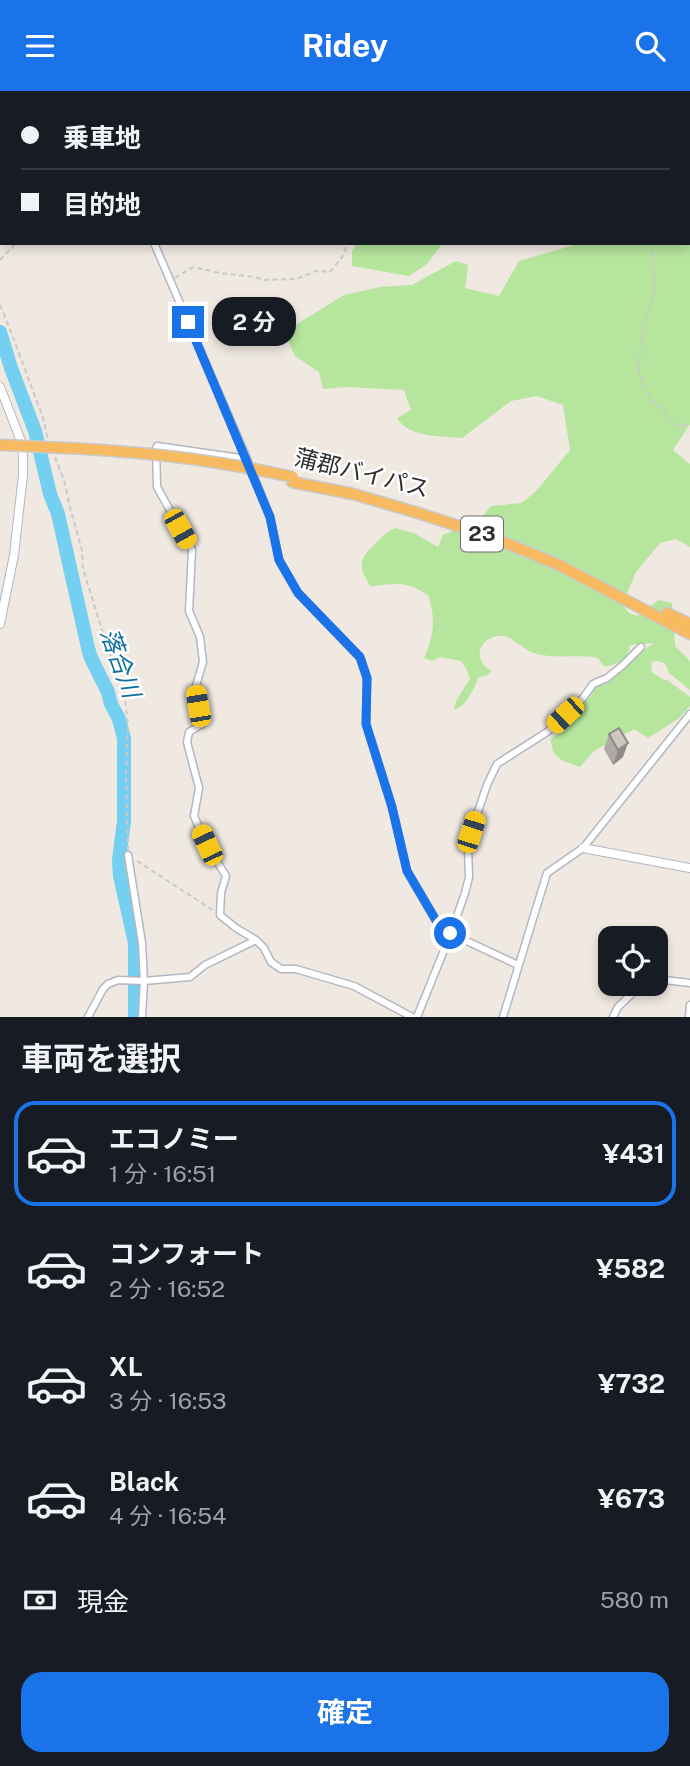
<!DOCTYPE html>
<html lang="ja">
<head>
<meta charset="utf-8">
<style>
	:root { --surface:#171b24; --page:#20242c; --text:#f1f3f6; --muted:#9ea1a6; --line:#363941; --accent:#1a73e8 }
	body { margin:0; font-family:"Public Sans","Noto Sans JP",sans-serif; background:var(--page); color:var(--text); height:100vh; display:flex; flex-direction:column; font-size:26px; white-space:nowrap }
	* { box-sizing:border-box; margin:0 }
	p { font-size:23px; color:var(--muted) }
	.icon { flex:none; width:38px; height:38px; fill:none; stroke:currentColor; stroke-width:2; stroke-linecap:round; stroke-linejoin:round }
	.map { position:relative; height:926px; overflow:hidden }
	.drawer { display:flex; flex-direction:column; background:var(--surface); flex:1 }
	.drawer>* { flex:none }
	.banner { position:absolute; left:0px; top:0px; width:691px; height:154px; box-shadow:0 4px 10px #0003; display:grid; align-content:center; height:154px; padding:0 21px; background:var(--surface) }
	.fabs { position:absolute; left:598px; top:835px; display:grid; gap:14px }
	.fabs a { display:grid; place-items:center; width:70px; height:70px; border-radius:14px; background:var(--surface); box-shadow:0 4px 10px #0003; font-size:35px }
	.end { position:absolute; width:32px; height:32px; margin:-16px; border:9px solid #1a73e8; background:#fff; box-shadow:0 0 0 4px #fff }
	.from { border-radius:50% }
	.bubble { position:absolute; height:49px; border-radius:21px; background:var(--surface); box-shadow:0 4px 10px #0003; font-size:23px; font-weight:700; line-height:49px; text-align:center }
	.car { position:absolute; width:21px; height:42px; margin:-21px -10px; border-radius:9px; box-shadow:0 0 5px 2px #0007; background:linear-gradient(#f5c518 24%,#345 0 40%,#f5c518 0 76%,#345 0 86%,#f5c518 0) }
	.banner b { display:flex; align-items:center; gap:24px; height:66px; font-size:26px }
	.banner b+b { border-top:2px solid var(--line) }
	.banner i { width:18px; height:18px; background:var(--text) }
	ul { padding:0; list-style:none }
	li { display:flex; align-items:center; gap:21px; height:105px; margin:0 14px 10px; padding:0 7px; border:4px solid transparent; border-radius:21px }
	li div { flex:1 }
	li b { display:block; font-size:26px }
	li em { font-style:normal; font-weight:700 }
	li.on { border-color:var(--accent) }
	li>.icon { width:63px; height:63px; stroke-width:1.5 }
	h2 { padding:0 21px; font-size:32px; line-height:84px }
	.pay { display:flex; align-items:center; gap:18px; height:77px; padding:0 21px; font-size:26px }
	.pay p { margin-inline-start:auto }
	.action { display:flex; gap:14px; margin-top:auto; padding:14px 21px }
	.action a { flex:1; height:80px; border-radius:21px; background:var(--accent); color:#fff; font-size:28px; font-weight:700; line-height:80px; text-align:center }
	header { display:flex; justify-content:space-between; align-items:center; height:91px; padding:0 21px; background:var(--accent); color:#fff; font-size:32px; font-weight:700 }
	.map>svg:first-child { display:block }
</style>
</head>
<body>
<header><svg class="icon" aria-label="menu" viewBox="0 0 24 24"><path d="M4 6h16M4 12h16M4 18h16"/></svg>Ridey<svg class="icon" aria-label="search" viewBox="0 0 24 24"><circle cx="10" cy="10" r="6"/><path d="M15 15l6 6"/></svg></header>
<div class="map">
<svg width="690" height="926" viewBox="0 0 690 926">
	<rect width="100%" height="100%" fill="#efe9e1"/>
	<path fill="#b6e59e" d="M 594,0 L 690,0 L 690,333 L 673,359 L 690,373 L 690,456 L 676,448 L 660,452 L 636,481 L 622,514 L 629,522 L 638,525 L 658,509 L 672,512 L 675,555 L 690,570 L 690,599 L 668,581 C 668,572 659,568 651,571 L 652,581 L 662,588 L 667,589 L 690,606 L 690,615 L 678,628 L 648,647 L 634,638 L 594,660 L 580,676 C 564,671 551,667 551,648 C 555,644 563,642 566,638 L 562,631 L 590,606 L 595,597 L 624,578 L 644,559 L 654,552 L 630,554 C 629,567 617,575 604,575 L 598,567 C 578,563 557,568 537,563 C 523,560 515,547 504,545 C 482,543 469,566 491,580 L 488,584 L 479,586 C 473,598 468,614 454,619 L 456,610 L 470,588 L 467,579 L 461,570 L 440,566 L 432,570 L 424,567 C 434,545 436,527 428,504 C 402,488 398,494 370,495 C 360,477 357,470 373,455 C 380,448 385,442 395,437 L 414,442 L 438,456 L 443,444 L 480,428 L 491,415 L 522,412 L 538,398 L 570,359 L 563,314 L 537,305 L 511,310 L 462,347 C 441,345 409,347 397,327 L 411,319 L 404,299 L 347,296 L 323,298 L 319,281 L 295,265 L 284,241 L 344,204 L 380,196 L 412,194 L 456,170 L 468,174 L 465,197 L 499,205 L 519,170 L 581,152 L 690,152 L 690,2 L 594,2 Z
		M 357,152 L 443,152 L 427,173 L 409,185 L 352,175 L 352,160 Z"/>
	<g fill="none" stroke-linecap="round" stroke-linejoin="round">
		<path stroke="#75cff0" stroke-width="14" d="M 0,241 L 11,277 L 35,340 L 50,403 L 58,423 L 88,557 L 91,567 L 108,601 L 111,613 L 119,628 L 124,647 L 124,730 L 119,769 L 120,785 L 135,852 L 135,926"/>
		<g stroke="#b4b7c1" stroke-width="9">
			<path id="minor" d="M 88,0 L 88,2
				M 143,2 L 144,0
				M 154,152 L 245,363 L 270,426 L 279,469 L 298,502 L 360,567 L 367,587 L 366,633 L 392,716 L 407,780 L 441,838 L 518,874
				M 247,368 L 157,355 L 156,357 L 157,396 L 192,459 L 189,520 L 200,546 L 203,571 L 195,598 L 202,633 L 189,641 L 187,651 L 199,697 L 194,725 L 207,754 L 226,785 L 221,802 L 220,824 L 236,837 L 256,849 L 264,857 L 271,871 L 281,878 L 296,878 L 354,895 L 412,926
				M 128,764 L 142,852 L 144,890 L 142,926
				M 656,888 L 690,892
				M 88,926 L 103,898 L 108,893 L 118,889 L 144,890 L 190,886 L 205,874 L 256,849
				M 417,926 L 451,842 L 465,802 L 469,786 L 468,757 L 471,741 L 487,694 L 497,673 L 547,641 L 583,607 L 593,593 L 607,587 L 623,574 L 641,556
				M 503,926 L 547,782 L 583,757 L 690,623
				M 613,926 L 618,916 L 643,892
				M 689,926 L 690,914"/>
		</g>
		<g stroke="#b4b7c1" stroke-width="10">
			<path id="tertiary" d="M 0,296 L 21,350 L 23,365 L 23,384 L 14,464 L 0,533
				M 583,757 L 690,777"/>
		</g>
		<g stroke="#c9c9c9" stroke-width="13">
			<path id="trunk" d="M 292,391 L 353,403 L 415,421 L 489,445 L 559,474 L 690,543
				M 667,522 L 690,533"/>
		</g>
		<path stroke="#c9c9c9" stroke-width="2" stroke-dasharray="5 3.5" stroke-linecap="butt" d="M 77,2 L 77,0
			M 408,2 L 408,0
			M 606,2 L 606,0
			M 652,152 L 655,198 L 641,245 L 639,280 L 650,307 L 679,336 L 690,333
			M 0,169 L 16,152
			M 175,187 L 193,176 L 220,182 L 255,186 L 265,189 L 296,188 L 319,179 L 329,182 L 343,165 L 348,152
			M 0,214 C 15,249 27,285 41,321 C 45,330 45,339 48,348
			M 55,366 L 64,389 L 70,416 L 82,460 L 83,478 L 106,552 L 124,600 L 128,634 L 126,682 L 128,759
			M 137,770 L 214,820"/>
		<use href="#minor" stroke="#fff" stroke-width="6"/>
		<use href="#tertiary" stroke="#fff" stroke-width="8"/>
		<use href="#trunk" stroke="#f8ba60" stroke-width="10"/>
		<g stroke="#c9c9c9" stroke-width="13" stroke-linecap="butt">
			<path id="trunk-bridge" d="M 0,354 C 73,357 147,360 219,372 C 244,376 269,381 293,386"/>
		</g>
		<use href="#trunk-bridge" stroke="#f8ba60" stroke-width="10"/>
	</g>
	<path fill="#afaba4" d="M 609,643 L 623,666 L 613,674 L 604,658 Z"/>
	<path fill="#8e8b86" d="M 628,652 L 623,666 L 613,674 L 618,659 Z"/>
	<path fill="#cbc7bf" stroke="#8e8b86" stroke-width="2" d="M 619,637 L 628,652 L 618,659 L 609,643 Z"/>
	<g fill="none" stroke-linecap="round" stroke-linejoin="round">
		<path stroke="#1a73e8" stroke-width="9" d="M 188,231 L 270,426 L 279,469 L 298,502 L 360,566 L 367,587 L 366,633 L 392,716 L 407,780 L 441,838 L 450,842"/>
	</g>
	<g text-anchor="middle" stroke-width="5" stroke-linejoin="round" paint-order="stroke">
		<rect fill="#fff" stroke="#6d6d6d" stroke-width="2" x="461" y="425.5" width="42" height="35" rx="5"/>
		<g font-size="21" font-weight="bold" fill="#2e2e2e">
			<text x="482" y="450">23</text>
		</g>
		<g font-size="23" fill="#2e2e2e" stroke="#fff">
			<text transform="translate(362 382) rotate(14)" y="8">蒲郡バイパス</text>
		</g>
		<g font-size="24" font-style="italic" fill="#0d6fa3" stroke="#fff">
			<text transform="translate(120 572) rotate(70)" y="8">落合川</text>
		</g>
	</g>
</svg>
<div class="fabs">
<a><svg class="icon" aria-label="locate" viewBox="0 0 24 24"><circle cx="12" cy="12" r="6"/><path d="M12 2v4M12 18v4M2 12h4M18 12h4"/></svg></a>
</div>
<i class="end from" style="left:450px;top:842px"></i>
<i class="end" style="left:188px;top:231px"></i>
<div class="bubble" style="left:212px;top:206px;width:84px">2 分</div>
<i class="car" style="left:180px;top:438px;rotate:151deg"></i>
<i class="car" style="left:198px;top:615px;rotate:350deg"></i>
<i class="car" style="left:565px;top:624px;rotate:227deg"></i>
<i class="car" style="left:471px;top:741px;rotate:18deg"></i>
<i class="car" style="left:207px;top:754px;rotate:335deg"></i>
<div class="banner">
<b><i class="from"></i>乗車地</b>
<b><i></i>目的地</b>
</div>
</div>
<section class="drawer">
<h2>車両を選択</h2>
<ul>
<li class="on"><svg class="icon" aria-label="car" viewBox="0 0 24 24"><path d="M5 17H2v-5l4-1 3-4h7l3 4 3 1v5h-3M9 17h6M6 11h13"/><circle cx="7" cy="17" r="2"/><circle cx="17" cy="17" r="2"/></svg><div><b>エコノミー</b><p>1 分 · 16:51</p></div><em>¥431</em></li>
<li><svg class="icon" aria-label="car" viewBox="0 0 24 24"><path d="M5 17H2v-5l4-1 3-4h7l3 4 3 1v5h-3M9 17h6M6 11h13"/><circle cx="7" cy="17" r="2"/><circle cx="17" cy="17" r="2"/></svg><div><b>コンフォート</b><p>2 分 · 16:52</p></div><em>¥582</em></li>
<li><svg class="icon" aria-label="car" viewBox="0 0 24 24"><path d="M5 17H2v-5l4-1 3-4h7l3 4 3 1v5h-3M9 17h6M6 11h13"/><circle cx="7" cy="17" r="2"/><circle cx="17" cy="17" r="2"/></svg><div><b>XL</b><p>3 分 · 16:53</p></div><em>¥732</em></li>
<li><svg class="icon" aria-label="car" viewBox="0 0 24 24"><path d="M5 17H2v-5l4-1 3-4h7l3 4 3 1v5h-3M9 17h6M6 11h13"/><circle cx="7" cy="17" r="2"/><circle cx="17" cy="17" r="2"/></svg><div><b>Black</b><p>4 分 · 16:54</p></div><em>¥673</em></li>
</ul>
<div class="pay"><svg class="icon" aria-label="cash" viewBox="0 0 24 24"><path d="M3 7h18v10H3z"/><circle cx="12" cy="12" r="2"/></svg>現金<p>580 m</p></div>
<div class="action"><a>確定</a></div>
</section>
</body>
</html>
